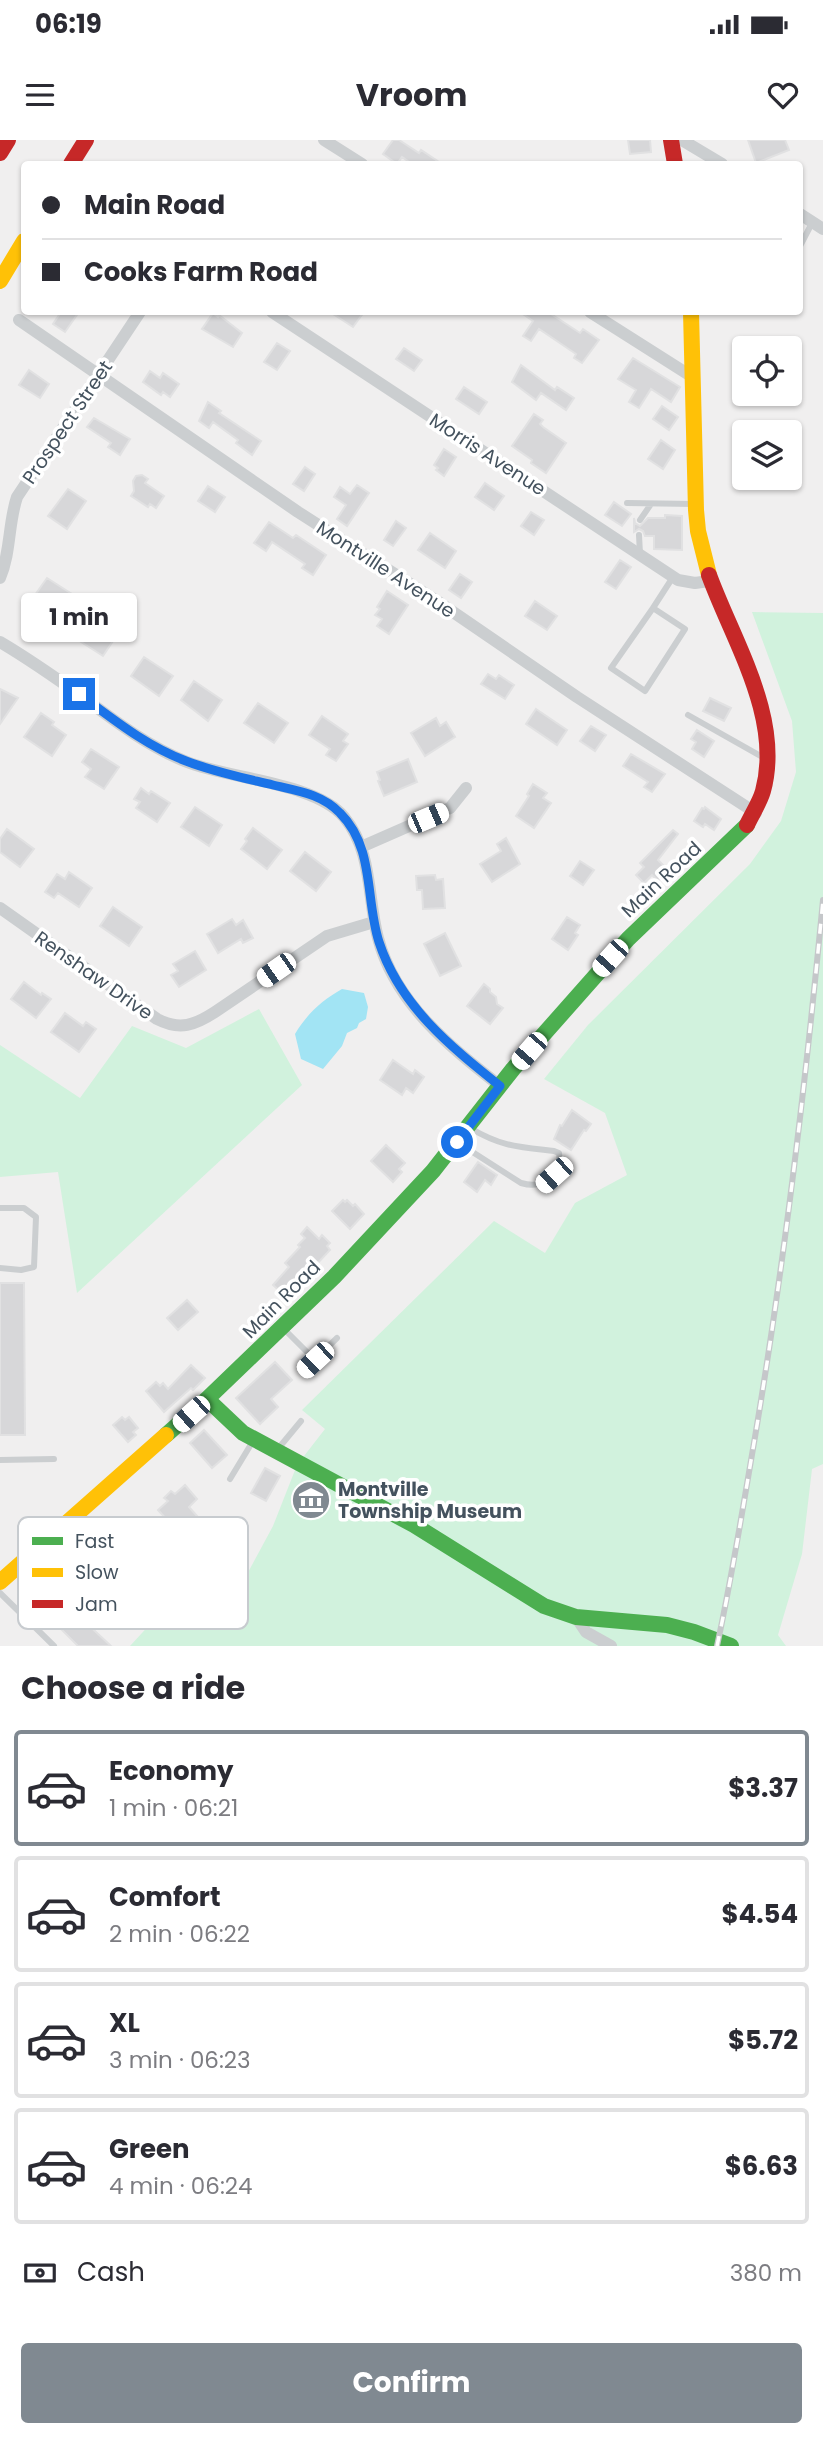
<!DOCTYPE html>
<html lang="en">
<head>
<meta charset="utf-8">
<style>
	:root { --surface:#fff; --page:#f2f2f3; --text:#2b2b33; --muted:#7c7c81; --line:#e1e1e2; --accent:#808991 }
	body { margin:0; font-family:Poppins,sans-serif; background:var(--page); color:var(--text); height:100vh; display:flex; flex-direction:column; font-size:26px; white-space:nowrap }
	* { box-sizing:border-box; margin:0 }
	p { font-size:23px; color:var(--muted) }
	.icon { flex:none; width:38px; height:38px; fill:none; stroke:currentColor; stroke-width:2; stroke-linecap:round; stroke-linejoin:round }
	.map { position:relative; height:1506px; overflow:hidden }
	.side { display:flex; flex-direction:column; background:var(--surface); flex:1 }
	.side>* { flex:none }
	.hud { position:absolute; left:21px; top:21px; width:782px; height:154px; border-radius:7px; box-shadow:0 2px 5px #0004; display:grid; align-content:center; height:154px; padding:0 21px; background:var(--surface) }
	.controls { position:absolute; left:732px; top:196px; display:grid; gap:14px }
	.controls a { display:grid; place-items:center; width:70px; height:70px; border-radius:7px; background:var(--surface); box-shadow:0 2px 5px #0004; font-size:35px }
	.end { position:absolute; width:32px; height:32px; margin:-16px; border:9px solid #1a73e8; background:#fff; box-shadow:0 0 0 4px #fff }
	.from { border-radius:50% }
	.bubble { position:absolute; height:49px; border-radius:7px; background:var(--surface); box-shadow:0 2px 5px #0004; font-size:23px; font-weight:700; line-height:49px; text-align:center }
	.car { position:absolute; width:21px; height:42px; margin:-21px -10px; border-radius:9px; box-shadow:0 0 5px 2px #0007; background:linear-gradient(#fff 24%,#345 0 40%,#fff 0 76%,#345 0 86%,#fff 0) }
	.hud b { display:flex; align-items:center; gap:24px; height:66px; font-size:26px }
	.hud b+b { border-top:2px solid var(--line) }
	.hud i { width:18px; height:18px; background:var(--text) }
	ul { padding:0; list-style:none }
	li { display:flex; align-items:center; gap:21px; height:116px; margin:0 14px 10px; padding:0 7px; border:4px solid var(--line); border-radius:7px }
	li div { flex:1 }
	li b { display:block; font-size:26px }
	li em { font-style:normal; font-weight:700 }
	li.active { border-color:var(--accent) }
	li>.icon { width:63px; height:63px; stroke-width:1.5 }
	h2 { padding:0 21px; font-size:32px; line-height:84px }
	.pay { display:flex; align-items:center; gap:18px; height:77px; padding:0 21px; font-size:26px }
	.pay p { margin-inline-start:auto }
	.primary-button { display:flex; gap:14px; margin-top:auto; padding:14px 21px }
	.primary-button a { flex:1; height:80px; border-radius:7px; background:var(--accent); color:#fff; font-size:28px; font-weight:700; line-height:80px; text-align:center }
	.status { display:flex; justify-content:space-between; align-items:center; height:49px; padding:0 35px; background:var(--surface); direction:ltr }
	.status svg { height:19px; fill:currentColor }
	header { display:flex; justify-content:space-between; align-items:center; height:91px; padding:0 21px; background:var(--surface); font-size:32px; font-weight:700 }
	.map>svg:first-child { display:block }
</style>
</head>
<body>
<div class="status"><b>06:19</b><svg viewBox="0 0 49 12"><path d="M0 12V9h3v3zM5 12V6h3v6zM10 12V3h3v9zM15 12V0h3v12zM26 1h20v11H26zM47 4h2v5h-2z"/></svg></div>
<header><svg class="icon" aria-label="menu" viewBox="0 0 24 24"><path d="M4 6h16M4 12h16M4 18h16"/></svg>Vroom<svg class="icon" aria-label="heart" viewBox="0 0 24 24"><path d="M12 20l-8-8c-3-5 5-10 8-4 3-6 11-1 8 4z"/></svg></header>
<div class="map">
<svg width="823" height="1506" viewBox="0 0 823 1506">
	<rect width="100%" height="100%" fill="#f0efef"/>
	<path fill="#d1f2dd" d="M 752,472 L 823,473 L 823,1324 L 812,1329 L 802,1414 L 778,1495 L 786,1506 L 130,1506 L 176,1456 L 224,1477 L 273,1386 L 297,1325 L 325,1289 L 302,1270 L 494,1081 L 545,1113 L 575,1063 L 627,1035 L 605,973 L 544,939 L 588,885 L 750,724 L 781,681 L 796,632 L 792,581 Z
		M 259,869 L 302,945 L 77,1153 L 58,1032 L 0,1037 L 0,905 L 80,958 L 132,886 L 186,908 Z"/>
	<path fill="#a2e4f4" d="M 342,849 L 364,853 L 368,867 L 366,879 L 359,883 L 357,888 L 347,893 L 342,906 L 323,929 L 301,919 L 295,894 C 307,874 321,861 342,849 Z"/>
	<path fill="#d7d7d9" stroke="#e1e1e2" stroke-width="2" d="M 393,0 L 399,0 L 419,13 L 421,10 L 442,24 L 412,24 L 402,17 L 397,24 L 383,14 Z
		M 628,0 L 650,0 L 651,12 L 630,14 Z
		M 748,0 L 785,0 L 789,10 L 756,23 Z
		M 61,172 L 79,172 L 65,192 L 53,184 Z
		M 330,172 L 364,172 L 353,187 Z
		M 520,172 L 548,172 L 580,193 L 583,189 L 599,200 L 582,223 L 574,218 L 576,214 L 539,189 L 531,201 L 523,196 L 533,181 Z
		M 213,173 L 218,177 L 219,175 L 242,193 L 233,207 L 202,189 Z
		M 277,203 L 290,211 L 277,230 L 264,222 Z
		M 404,208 L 422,220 L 414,231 L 396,219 Z
		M 633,218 L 680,247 L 671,262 L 651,249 L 639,268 L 629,262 L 636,250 L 618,239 Z
		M 521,225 L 555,250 L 557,247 L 574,258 L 566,270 L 541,253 L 536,260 L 512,242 Z
		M 29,230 L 49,244 L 40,258 L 19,245 Z
		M 150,231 L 160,238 L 163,233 L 179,244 L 170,257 L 163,252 L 161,255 L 143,242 Z
		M 464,247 L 487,262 L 479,274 L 456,259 Z
		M 208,262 L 221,271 L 219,273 L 261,301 L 252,315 L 236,303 L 238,300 L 213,282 L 209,288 L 199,281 Z
		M 662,266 L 678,277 L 669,290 L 653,279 Z
		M 534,274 L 543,280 L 540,284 L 543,287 L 566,303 L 546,333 L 531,323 L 532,320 L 512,306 Z
		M 94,278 L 130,299 L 120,315 L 108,307 L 111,303 L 87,287 Z
		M 661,300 L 675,310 L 663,329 L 648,319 Z
		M 444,309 L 456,317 L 444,336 L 436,330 L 438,328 L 434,325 Z
		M 305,327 L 315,334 L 304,351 L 293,344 Z
		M 142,335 L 148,339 L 145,343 L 164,356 L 156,368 L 150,364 L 148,367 L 131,356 L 134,351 L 133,341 L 136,336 Z
		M 485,343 L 504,356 L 494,370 L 475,357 Z
		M 357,345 L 369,353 L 347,386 L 337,379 L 346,365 L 334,357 L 340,347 L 350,354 Z
		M 208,346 L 225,357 L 215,372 L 198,361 Z
		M 68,349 L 86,361 L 67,389 L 48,376 Z
		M 614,362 L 631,374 L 622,386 L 605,375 Z
		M 531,372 L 544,380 L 534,395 L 521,386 Z
		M 665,375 L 682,376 L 682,410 L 654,409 L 654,396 L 645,396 L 643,391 L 639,389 L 634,392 L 634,378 L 635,383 L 640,386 L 648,378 L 665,378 Z
		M 396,381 L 406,388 L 393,406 L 384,400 Z
		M 269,382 L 293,398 L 296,395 L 326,415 L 313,435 L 302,428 L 305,424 L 272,402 L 266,411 L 254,403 Z
		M 430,393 L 456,411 L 445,428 L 418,410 Z
		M 620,420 L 631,427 L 616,449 L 605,442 Z
		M 460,434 L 472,442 L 461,458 L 449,450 Z
		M 47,438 L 72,454 L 60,472 L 35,455 Z
		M 387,451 L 408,465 L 389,494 L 377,486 L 382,479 L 375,475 L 380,469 L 377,467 Z
		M 535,461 L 557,476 L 547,490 L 525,476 Z
		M 92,479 L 108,490 L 107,492 L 115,498 L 103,516 L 78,500 Z
		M 144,517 L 173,536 L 159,556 L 131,536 Z
		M 488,534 L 496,539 L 499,535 L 514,545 L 505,559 L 481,544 Z
		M 194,541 L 222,560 L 208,581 L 181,560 Z
		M 0,549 L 18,558 L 0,584 Z
		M 710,558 L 731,568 L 724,581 L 703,571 Z
		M 258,563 L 288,583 L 274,603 L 244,583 Z
		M 536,569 L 567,590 L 557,605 L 526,584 Z
		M 41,573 L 54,582 L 52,585 L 66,595 L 52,616 L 24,597 Z
		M 322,576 L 348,594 L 343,601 L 348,604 L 336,621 L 326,615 L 330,609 L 309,595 Z
		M 436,578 L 440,586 L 446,582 L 455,597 L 425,616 L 411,593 Z
		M 591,586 L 606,595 L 595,611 L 580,601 Z
		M 697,590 L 714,601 L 704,617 L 692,609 L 696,602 L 691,599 Z
		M 91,609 L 119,627 L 104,649 L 85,637 L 91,629 L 82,622 Z
		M 631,614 L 665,634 L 652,652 L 644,647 L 648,642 L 623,626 Z
		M 408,619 L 417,642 L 384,656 L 378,641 L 380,640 L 377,632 Z
		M 533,644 L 547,653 L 543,658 L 551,663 L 534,688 L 516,676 L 529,656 L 527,654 Z
		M 141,648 L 149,654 L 151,651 L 170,663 L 157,682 L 136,668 L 140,662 L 134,659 Z
		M 195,667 L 222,685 L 209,706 L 181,687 Z
		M 705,667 L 721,679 L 714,690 L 705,684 L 703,687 L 694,681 L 702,668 L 704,669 Z
		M 253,688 L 282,710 L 267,729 L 241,709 L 247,701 L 245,699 Z
		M 7,689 L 34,709 L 20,727 L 0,712 L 0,699 Z
		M 673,690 L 678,694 L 658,720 L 668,730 L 658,741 L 652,735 L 644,743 L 636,735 L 644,727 L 640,723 Z
		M 506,698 L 520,724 L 492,742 L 480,724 L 501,711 L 497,704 Z
		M 305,712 L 331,732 L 316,751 L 290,731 Z
		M 580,721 L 594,730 L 583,745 L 570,736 Z
		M 69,732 L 92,748 L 79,767 L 58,753 L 54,758 L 45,752 L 57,734 L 65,739 Z
		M 435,735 L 436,740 L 443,739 L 445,768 L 423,769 L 422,750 L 417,750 L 416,736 Z
		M 113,767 L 142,787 L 129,806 L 100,786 Z
		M 567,777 L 580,785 L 575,793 L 578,795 L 568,810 L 552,799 Z
		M 232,779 L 236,785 L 243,780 L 253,798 L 243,803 L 241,799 L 218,813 L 207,794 Z
		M 445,793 L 461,826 L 440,836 L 424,804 Z
		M 195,811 L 206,830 L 179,847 L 171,835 L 178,831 L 173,824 Z
		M 24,842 L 41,855 L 42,853 L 51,859 L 36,878 L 11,859 Z
		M 484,844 L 490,849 L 490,852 L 496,857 L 497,864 L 503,868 L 490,884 L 467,866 Z
		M 65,873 L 83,886 L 86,882 L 96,889 L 79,912 L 51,892 Z
		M 393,920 L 413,934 L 415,930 L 424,937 L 413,953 L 406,948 L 402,955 L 380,940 Z
		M 572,970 L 591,984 L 586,991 L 584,990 L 571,1010 L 554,999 L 560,985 L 562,986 Z
		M 386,1005 L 405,1023 L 399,1029 L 402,1032 L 393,1042 L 371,1021 Z
		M 478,1022 L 497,1035 L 491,1045 L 485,1040 L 477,1052 L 464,1042 Z
		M 343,1060 L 345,1062 L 347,1060 L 353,1066 L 355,1064 L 364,1074 L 350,1089 L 332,1071 Z
		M 307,1087 L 319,1099 L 322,1095 L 330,1103 L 327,1106 L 330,1110 L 300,1142 L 299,1140 L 284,1155 L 273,1145 L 289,1127 L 285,1123 L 300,1107 L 298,1105 L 305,1098 L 301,1094 Z
		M 0,1143 L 24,1143 L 25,1295 L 0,1295 Z
		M 187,1160 L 198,1172 L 178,1190 L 167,1178 Z
		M 275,1222 L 292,1240 L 271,1259 L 278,1267 L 260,1284 L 236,1258 Z
		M 191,1225 L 205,1238 L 193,1250 L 191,1248 L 164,1272 L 146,1251 L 156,1242 L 160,1246 L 163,1243 L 168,1249 Z
		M 122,1277 L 125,1280 L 129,1277 L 138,1288 L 133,1292 L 136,1295 L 128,1302 L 113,1285 Z
		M 204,1290 L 227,1315 L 212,1328 L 190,1303 Z
		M 265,1328 L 280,1336 L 266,1361 L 251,1353 Z
		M 185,1345 L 197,1359 L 189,1367 L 205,1385 L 203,1387 L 212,1397 L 181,1425 L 164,1409 L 180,1394 L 158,1370 L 168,1361 L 164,1358 L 171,1351 L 175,1354 Z
		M 310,1348 L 323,1355 L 312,1373 L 300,1366 Z
		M 53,1450 L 66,1464 L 111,1506 L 78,1506 L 59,1487 L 64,1481 L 43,1461 Z"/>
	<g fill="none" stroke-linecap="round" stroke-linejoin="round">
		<path stroke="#cbced0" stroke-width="6" d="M 800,106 L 812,83
			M 627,363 L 694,364
			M 640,380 L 651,364
			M 639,395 L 640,414
			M 653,468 L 611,528 L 645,551 L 685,489 L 653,468 L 673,437
			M 688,575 L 764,618
			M 460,1004 L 521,1043 C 542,1049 563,1038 559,1013 L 554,1011 C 519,1007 502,1007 470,988
			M 0,1068 L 24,1068 L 36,1077 L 34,1127 L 21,1130 L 0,1128
			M 284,1189 L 315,1220
			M 302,1232 L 337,1198
			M 277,1310 L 301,1281
			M 0,1320 L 54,1319
			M 230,1339 L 253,1301
			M 0,1453 L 54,1506"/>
		<path stroke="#cbced0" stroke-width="12" d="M 324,0 L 362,24
			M 682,0 L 722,24
			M 800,74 L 823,89
			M 272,172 L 678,440 L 695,443 L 709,441
			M 590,172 L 694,238
			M 19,180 L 298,372 L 437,461 L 577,557 L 756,673
			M 0,438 C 11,412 8,384 17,357 L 140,172
			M 0,502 C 29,519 56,538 84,558 C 116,582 149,607 187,622 C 230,639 316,643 344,677 C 373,712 367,757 378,798 C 395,863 449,906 500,946
			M 361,707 L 450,668 L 466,648
			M 0,768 L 157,879 C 180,891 195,885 215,872 L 327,796 L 374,782
			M 576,1477 L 586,1492 L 611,1506"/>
		<path stroke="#4caf50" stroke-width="16" d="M 207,1259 L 243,1293 L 414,1385 L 544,1466 L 576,1477 L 667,1485 L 694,1492 L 731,1506
			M 166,1295 L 207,1259 L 334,1137 L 433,1031 L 513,929 L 628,799 L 747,685"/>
		<path stroke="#ffc107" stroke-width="16" d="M 0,141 L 24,101
			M 691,172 L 696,370 L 698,391 L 709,435
			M 0,1442 L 166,1295"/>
		<path stroke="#c62828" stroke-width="16" d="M 671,0 L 675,24
			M 0,13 L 8,0
			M 71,24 L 86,0
			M 709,435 C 733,501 783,578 763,651 C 760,662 752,674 747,685"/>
		<g stroke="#c5c7ca" stroke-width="6">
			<path id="rail" d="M 717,1506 C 732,1437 743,1367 755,1297 C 785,1119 806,940 823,760"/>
		</g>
		<use href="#rail" stroke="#fff" stroke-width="3.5" stroke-dasharray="10" stroke-linecap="butt"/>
	</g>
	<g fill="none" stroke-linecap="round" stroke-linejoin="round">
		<path stroke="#1a73e8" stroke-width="9" d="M 79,554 C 113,579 146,606 186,621 C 214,632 244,638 273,645 C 298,651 322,654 340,673 C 375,708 365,759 379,802 C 400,866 450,906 500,946 L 457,1002"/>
	</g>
	<defs>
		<g id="museum-disc" transform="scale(2.0125)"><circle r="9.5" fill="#808991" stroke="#fff"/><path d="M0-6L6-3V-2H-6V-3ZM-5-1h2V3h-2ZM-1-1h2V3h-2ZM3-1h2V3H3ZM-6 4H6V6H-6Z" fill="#fff"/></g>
	</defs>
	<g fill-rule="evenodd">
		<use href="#museum-disc" x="311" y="1360"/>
	</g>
	<g text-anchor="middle" stroke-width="7" stroke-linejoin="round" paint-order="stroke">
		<g font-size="19" fill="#44525e" stroke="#fff">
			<text transform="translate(67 282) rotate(-56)" y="7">Prospect Street</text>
			<text transform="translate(488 314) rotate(33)" y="7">Morris Avenue</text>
			<text transform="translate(386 429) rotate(33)" y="7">Montville Avenue</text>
			<text transform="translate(661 739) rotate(-43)" y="7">Main Road</text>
			<text transform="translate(94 835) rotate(35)" y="7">Renshaw Drive</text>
			<text transform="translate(281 1159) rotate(-45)" y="7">Main Road</text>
		</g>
		<g font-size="19" font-weight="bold" fill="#44525e" stroke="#fff" text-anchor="start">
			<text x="338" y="1356">Montville<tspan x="338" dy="22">Township Museum</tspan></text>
		</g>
	</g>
	<rect x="18" y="1377" width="230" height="112" rx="10" fill="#fff" stroke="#c7cbcf" stroke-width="2"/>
	<rect x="32" y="1397" width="31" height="8" fill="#4caf50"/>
	<rect x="32" y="1428" width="31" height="9" fill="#ffc107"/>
	<rect x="32" y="1460" width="31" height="8" fill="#c62828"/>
	<g font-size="19" fill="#44525e">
		<text x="75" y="1408">Fast</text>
		<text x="75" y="1439">Slow</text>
		<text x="75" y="1471">Jam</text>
	</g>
</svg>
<div class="controls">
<a><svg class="icon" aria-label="locate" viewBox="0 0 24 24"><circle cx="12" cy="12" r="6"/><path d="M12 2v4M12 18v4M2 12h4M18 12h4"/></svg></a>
<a><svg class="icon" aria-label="layers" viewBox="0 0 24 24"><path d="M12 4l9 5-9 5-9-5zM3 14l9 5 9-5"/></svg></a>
</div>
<i class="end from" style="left:457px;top:1002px"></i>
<i class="end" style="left:79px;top:554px"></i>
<div class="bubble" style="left:21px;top:453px;width:116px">1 min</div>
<i class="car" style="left:428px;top:678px;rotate:67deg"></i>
<i class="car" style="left:610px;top:818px;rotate:222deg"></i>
<i class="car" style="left:276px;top:830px;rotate:235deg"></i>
<i class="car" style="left:529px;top:911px;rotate:221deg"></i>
<i class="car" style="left:554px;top:1035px;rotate:228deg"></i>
<i class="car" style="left:315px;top:1220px;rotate:227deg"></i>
<i class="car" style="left:191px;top:1274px;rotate:228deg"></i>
<div class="hud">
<b><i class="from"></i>Main Road</b>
<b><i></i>Cooks Farm Road</b>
</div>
</div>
<section class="side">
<h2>Choose a ride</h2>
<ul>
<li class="active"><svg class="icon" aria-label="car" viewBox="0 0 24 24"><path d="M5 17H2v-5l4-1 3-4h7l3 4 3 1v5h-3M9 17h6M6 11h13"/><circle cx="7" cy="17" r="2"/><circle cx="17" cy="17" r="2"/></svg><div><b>Economy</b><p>1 min · 06:21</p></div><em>$3.37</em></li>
<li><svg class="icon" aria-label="car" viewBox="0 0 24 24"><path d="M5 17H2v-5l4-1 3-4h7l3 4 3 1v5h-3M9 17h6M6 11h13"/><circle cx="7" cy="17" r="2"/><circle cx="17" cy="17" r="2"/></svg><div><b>Comfort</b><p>2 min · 06:22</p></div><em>$4.54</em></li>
<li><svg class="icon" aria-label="car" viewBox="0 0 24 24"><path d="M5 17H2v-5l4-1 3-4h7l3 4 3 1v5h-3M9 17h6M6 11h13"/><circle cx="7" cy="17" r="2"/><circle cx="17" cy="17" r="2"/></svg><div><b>XL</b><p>3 min · 06:23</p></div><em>$5.72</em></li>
<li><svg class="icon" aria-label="car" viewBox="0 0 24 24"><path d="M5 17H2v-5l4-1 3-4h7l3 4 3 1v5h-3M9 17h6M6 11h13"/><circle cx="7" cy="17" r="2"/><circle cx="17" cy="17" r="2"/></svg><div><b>Green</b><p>4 min · 06:24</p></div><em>$6.63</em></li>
</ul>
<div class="pay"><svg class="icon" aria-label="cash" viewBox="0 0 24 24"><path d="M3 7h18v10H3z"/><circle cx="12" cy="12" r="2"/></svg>Cash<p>380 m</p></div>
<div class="primary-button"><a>Confirm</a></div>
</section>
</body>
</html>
